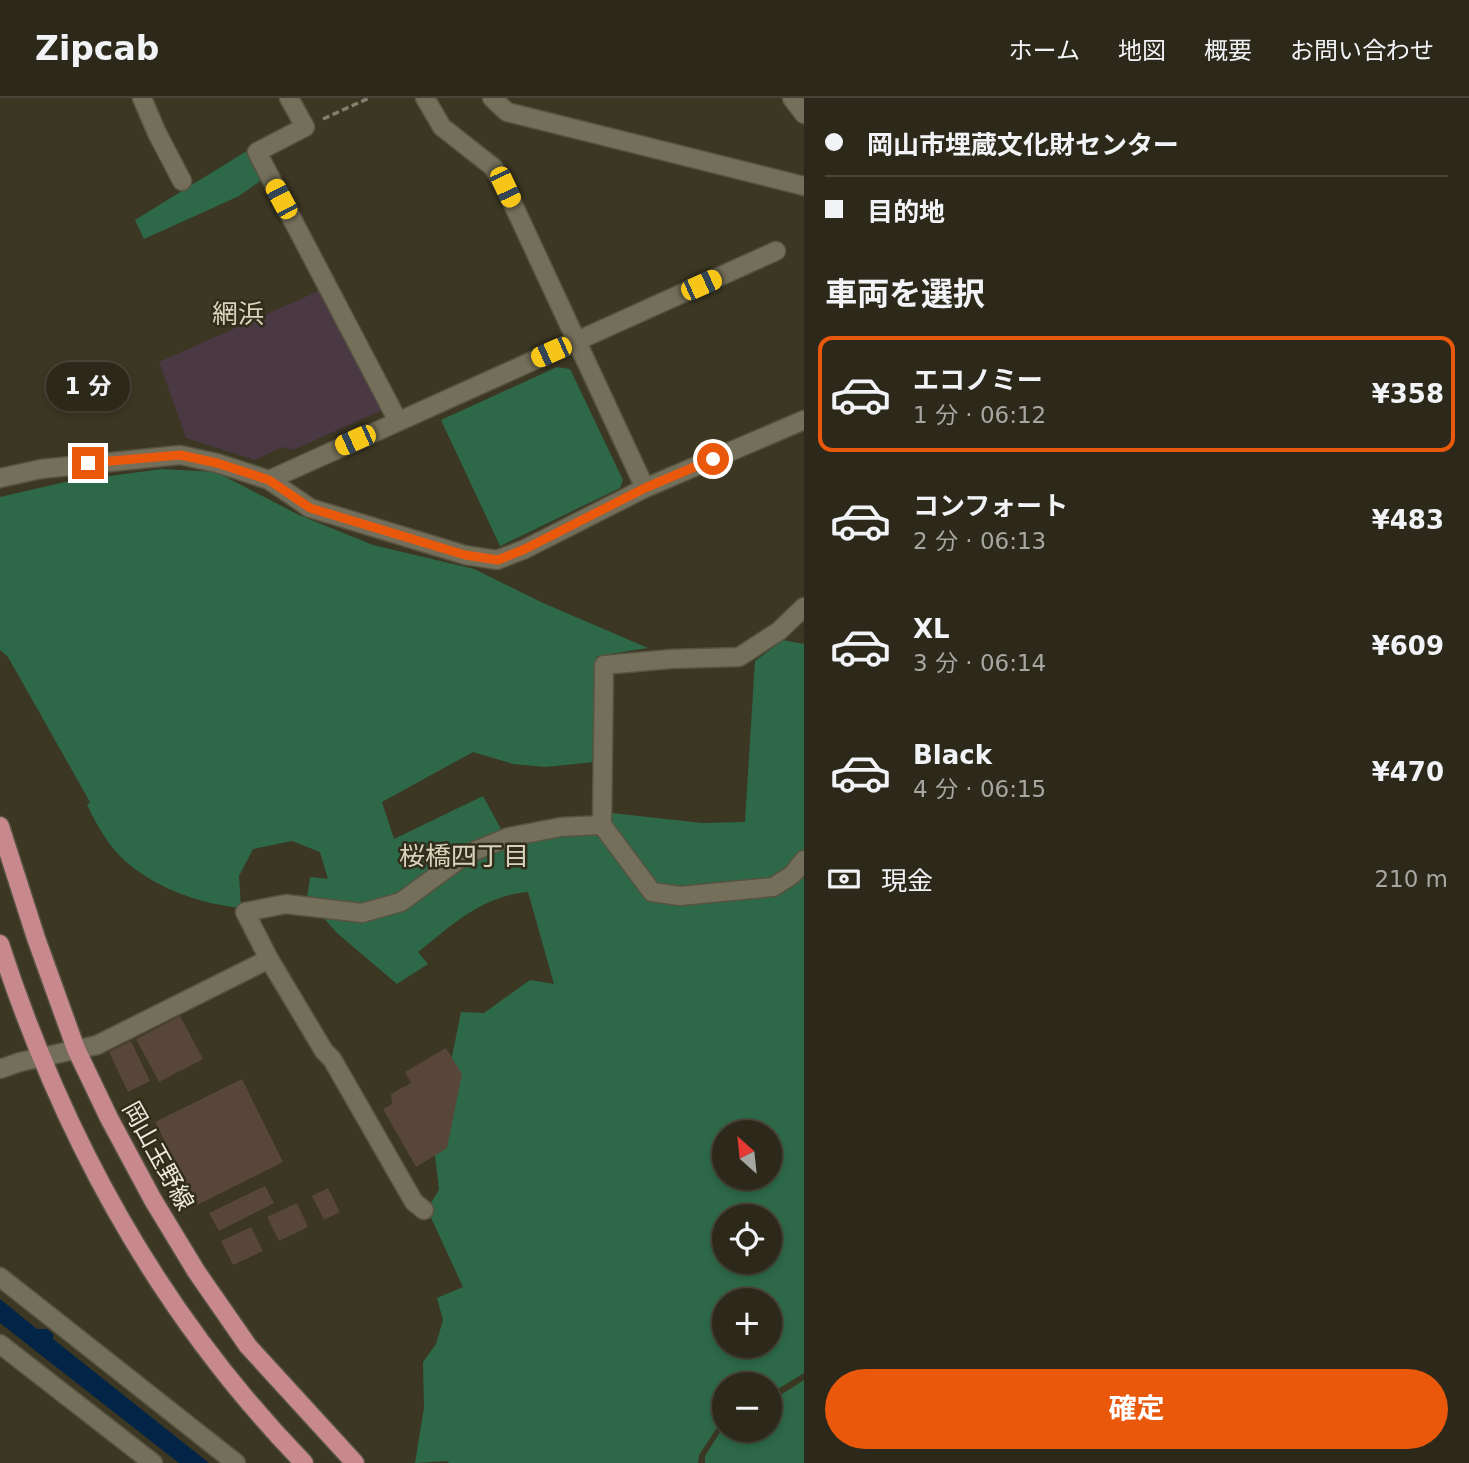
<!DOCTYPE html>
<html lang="ja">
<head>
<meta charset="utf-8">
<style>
	:root { --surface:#2c291a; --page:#383527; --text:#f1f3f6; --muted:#a6a6a2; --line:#484539; --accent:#ea580c }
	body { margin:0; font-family:"DejaVu Sans","Noto Sans JP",sans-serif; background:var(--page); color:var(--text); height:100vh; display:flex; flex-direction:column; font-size:26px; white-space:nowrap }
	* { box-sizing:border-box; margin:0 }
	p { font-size:23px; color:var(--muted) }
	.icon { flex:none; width:38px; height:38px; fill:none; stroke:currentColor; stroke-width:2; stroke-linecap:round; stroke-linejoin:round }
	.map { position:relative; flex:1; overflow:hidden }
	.sheet { display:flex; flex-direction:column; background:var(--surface); width:665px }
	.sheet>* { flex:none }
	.hud { display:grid; align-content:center; height:154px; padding:0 21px; background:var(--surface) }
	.needle { width:46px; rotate:333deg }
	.buttons { position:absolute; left:712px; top:1022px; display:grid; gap:14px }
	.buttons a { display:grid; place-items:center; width:70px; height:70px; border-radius:50%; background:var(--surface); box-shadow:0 4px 10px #0003,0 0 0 2px var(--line); font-size:35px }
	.end { position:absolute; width:32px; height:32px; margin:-16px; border:9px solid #ea580c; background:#fff; box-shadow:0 0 0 4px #fff }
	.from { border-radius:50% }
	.bubble { position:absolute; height:49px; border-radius:24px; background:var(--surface); box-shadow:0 4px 10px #0003,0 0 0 2px var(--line); font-size:23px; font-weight:700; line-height:49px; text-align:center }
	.car { position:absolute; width:21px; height:42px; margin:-21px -10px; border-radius:9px; box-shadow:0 0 5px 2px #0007; background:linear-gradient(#f5c518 24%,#345 0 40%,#f5c518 0 76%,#345 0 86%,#f5c518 0) }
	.hud b { display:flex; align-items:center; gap:24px; height:66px; font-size:26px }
	.hud b+b { border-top:2px solid var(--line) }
	.hud i { width:18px; height:18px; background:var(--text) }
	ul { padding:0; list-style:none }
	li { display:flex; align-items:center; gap:21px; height:116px; margin:0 14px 10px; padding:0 7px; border:4px solid transparent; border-radius:14px }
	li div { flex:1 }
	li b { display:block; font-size:26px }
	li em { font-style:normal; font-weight:700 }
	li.current { border-color:var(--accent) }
	li>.icon { width:63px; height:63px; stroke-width:1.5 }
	h2 { padding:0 21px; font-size:32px; line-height:84px }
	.pay { display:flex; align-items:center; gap:18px; height:77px; padding:0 21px; font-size:26px }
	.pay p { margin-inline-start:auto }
	.button { display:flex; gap:14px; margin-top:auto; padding:14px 21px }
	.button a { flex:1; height:80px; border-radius:42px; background:var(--accent); color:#fff; font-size:28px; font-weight:700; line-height:80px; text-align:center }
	header { display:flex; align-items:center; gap:42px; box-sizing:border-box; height:98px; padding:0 35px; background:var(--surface); border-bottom:2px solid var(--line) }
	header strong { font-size:33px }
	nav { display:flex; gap:38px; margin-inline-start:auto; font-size:24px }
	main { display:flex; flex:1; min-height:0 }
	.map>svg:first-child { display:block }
</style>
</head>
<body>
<header>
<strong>Zipcab</strong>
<nav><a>ホーム</a><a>地図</a><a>概要</a><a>お問い合わせ</a></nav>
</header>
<main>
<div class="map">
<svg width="804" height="1365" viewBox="0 0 804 1365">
	<rect width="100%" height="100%" fill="#3b3723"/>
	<path fill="#4a3843" d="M 323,191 L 387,310 L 293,352 L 282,349 L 255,362 L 186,340 L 159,264 Z"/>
	<path fill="#2d6948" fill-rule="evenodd" d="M 250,51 L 263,81 L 239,98 L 144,141 L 135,122 Z
		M 557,269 L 570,271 L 623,382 L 620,390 L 500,448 L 441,322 Z
		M 162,371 L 216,374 L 299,417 L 373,447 L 474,471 L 543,505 L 648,550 L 597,558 L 595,664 L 545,669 L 513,666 L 473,654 L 382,704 L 394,741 L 483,698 L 501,731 L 612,715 L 702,725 L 745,724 L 755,563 L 783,542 L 804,546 L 804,1275 L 770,1296 L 770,1286 L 724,1286 L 724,1322 L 720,1325 L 699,1357 L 698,1365 L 449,1365 L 447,1363 L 415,1365 L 424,1310 L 423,1264 L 436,1246 L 443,1222 L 437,1200 L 463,1189 L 427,1111 L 439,1092 L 434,1048 L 461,914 L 484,915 L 530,882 L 554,886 L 528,794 C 482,798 452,827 418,854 L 428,866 L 397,886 L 337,835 L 307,801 L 310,779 L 328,781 L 320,754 L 292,743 L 253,751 L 239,778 L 241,810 C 199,806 149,788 119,757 C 105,742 96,725 87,707 L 90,704 L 8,559 L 0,552 L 0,399 L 65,384 ZM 724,1034 L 770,1034 L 770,1080 L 724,1080 ZM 724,1118 L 770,1118 L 770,1164 L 724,1164 ZM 724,1202 L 770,1202 L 770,1248 L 724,1248 Z
		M 804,1282 L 804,1365 L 705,1365 L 705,1358 L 724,1328 L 724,1332 L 770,1332 L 770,1304 Z"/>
	<path fill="#022447" d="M 0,1201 L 37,1231 L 47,1231 L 53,1236 L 53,1241 L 209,1365 L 179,1365 L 0,1225 Z"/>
	<path fill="#59463a" d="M 180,918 L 203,961 L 159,984 L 136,941 Z
		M 131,943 L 150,983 L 128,994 L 109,954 Z
		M 446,950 L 462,976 L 447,1050 L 416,1069 L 383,1011 L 392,1006 L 391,996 L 411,985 L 405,974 Z
		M 242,981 L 283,1064 L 197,1107 L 155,1024 Z
		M 265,1088 L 274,1105 L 219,1133 L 209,1115 Z
		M 328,1090 L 340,1114 L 324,1122 L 312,1098 Z
		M 297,1105 L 308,1129 L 279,1143 L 267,1119 Z
		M 251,1129 L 263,1153 L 233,1167 L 221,1143 Z"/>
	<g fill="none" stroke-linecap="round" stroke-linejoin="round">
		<g stroke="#565341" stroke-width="21">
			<path id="minor" d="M 142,0 L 157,35 L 182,83
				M 289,0 L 305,29 L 257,54 L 398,323
				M 425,0 L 442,29 L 493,69 L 505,89 L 645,390
				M 492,0 L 507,14 L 804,88
				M 792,0 L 804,16
				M 0,380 L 41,371 L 180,357 L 217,365 L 269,382 L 310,410 L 465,457 L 497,462 L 525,451 L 645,390 L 804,322
				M 269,382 L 776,153
				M 602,727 L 652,794 L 680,798 L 773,789 L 792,777 L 804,762
				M 0,971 L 20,964 L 97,947 L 269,861
				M 424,1112 L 414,1104 L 332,961 L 324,953 L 269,861 L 245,814 L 286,806 L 362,815 L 401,804 L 465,757 L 509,739 L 561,729 L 602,727 L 604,567 L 671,561 L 739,559 L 779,533 L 804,509
				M 0,1179 L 236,1365
				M 0,1246 L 153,1365"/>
		</g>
		<g stroke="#565341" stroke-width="21">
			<path id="major" d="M 0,728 L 36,840 L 76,951 L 109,1020 L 153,1102 L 196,1173 L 248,1248 L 355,1365
				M 0,846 C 63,1040 161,1218 304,1365"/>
		</g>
		<path stroke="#827e6d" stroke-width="3.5" stroke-dasharray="7 3.5" stroke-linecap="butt" d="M 323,21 L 369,0"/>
		<use href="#minor" stroke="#746f5a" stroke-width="18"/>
		<use href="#major" stroke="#c7888e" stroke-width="18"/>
	</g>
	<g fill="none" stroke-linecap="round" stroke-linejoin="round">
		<path stroke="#ea580c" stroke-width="9" d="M 88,365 L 180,357 L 217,365 L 269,382 L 310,410 L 465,457 L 498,462 L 525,451 L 645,390 L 713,361"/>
	</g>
	<g text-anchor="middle" stroke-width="5" stroke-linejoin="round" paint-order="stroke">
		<g font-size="24" fill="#ebe8dc" stroke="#312d1a">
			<text transform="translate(158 1058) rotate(61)" y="8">岡山玉野線</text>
		</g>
		<g font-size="26" fill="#d8d2bb" stroke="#312d1a">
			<text x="238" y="225">網浜</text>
			<text x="464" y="767">桜橋四丁目</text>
		</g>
	</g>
</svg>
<div class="buttons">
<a><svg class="needle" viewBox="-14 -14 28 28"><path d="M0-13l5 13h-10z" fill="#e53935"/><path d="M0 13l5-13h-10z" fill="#a6a6a2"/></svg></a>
<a><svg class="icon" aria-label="locate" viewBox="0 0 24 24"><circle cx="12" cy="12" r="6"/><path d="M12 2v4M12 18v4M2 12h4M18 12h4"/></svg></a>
<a>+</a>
<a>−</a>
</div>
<i class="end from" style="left:713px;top:361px"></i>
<i class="end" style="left:88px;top:365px"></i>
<div class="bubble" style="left:46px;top:264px;width:84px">1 分</div>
<i class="car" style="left:505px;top:89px;rotate:155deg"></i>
<i class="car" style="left:281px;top:101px;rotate:332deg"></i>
<i class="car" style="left:701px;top:187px;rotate:66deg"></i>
<i class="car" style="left:551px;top:254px;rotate:246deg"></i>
<i class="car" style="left:355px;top:342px;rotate:246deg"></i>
</div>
<section class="sheet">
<div class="hud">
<b><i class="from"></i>岡山市埋蔵文化財センター</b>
<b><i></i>目的地</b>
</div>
<h2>車両を選択</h2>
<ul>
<li class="current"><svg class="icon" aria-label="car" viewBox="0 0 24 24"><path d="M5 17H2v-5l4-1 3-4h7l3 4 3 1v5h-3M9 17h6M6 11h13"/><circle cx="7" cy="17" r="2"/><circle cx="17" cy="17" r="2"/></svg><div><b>エコノミー</b><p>1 分 · 06:12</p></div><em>¥358</em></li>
<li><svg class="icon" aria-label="car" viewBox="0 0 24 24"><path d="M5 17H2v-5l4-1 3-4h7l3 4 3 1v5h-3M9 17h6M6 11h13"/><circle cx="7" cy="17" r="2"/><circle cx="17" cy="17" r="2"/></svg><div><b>コンフォート</b><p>2 分 · 06:13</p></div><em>¥483</em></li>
<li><svg class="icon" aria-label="car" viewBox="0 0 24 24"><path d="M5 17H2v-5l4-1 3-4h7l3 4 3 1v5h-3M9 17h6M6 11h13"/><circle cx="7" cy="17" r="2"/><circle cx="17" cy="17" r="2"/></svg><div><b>XL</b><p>3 分 · 06:14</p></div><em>¥609</em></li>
<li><svg class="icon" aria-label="car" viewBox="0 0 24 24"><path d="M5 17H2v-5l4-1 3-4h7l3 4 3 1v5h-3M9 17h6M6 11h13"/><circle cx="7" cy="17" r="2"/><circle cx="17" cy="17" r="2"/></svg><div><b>Black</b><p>4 分 · 06:15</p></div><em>¥470</em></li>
</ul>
<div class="pay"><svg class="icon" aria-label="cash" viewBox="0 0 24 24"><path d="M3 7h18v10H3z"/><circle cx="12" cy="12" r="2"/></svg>現金<p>210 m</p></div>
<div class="button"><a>確定</a></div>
</section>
</main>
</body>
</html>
